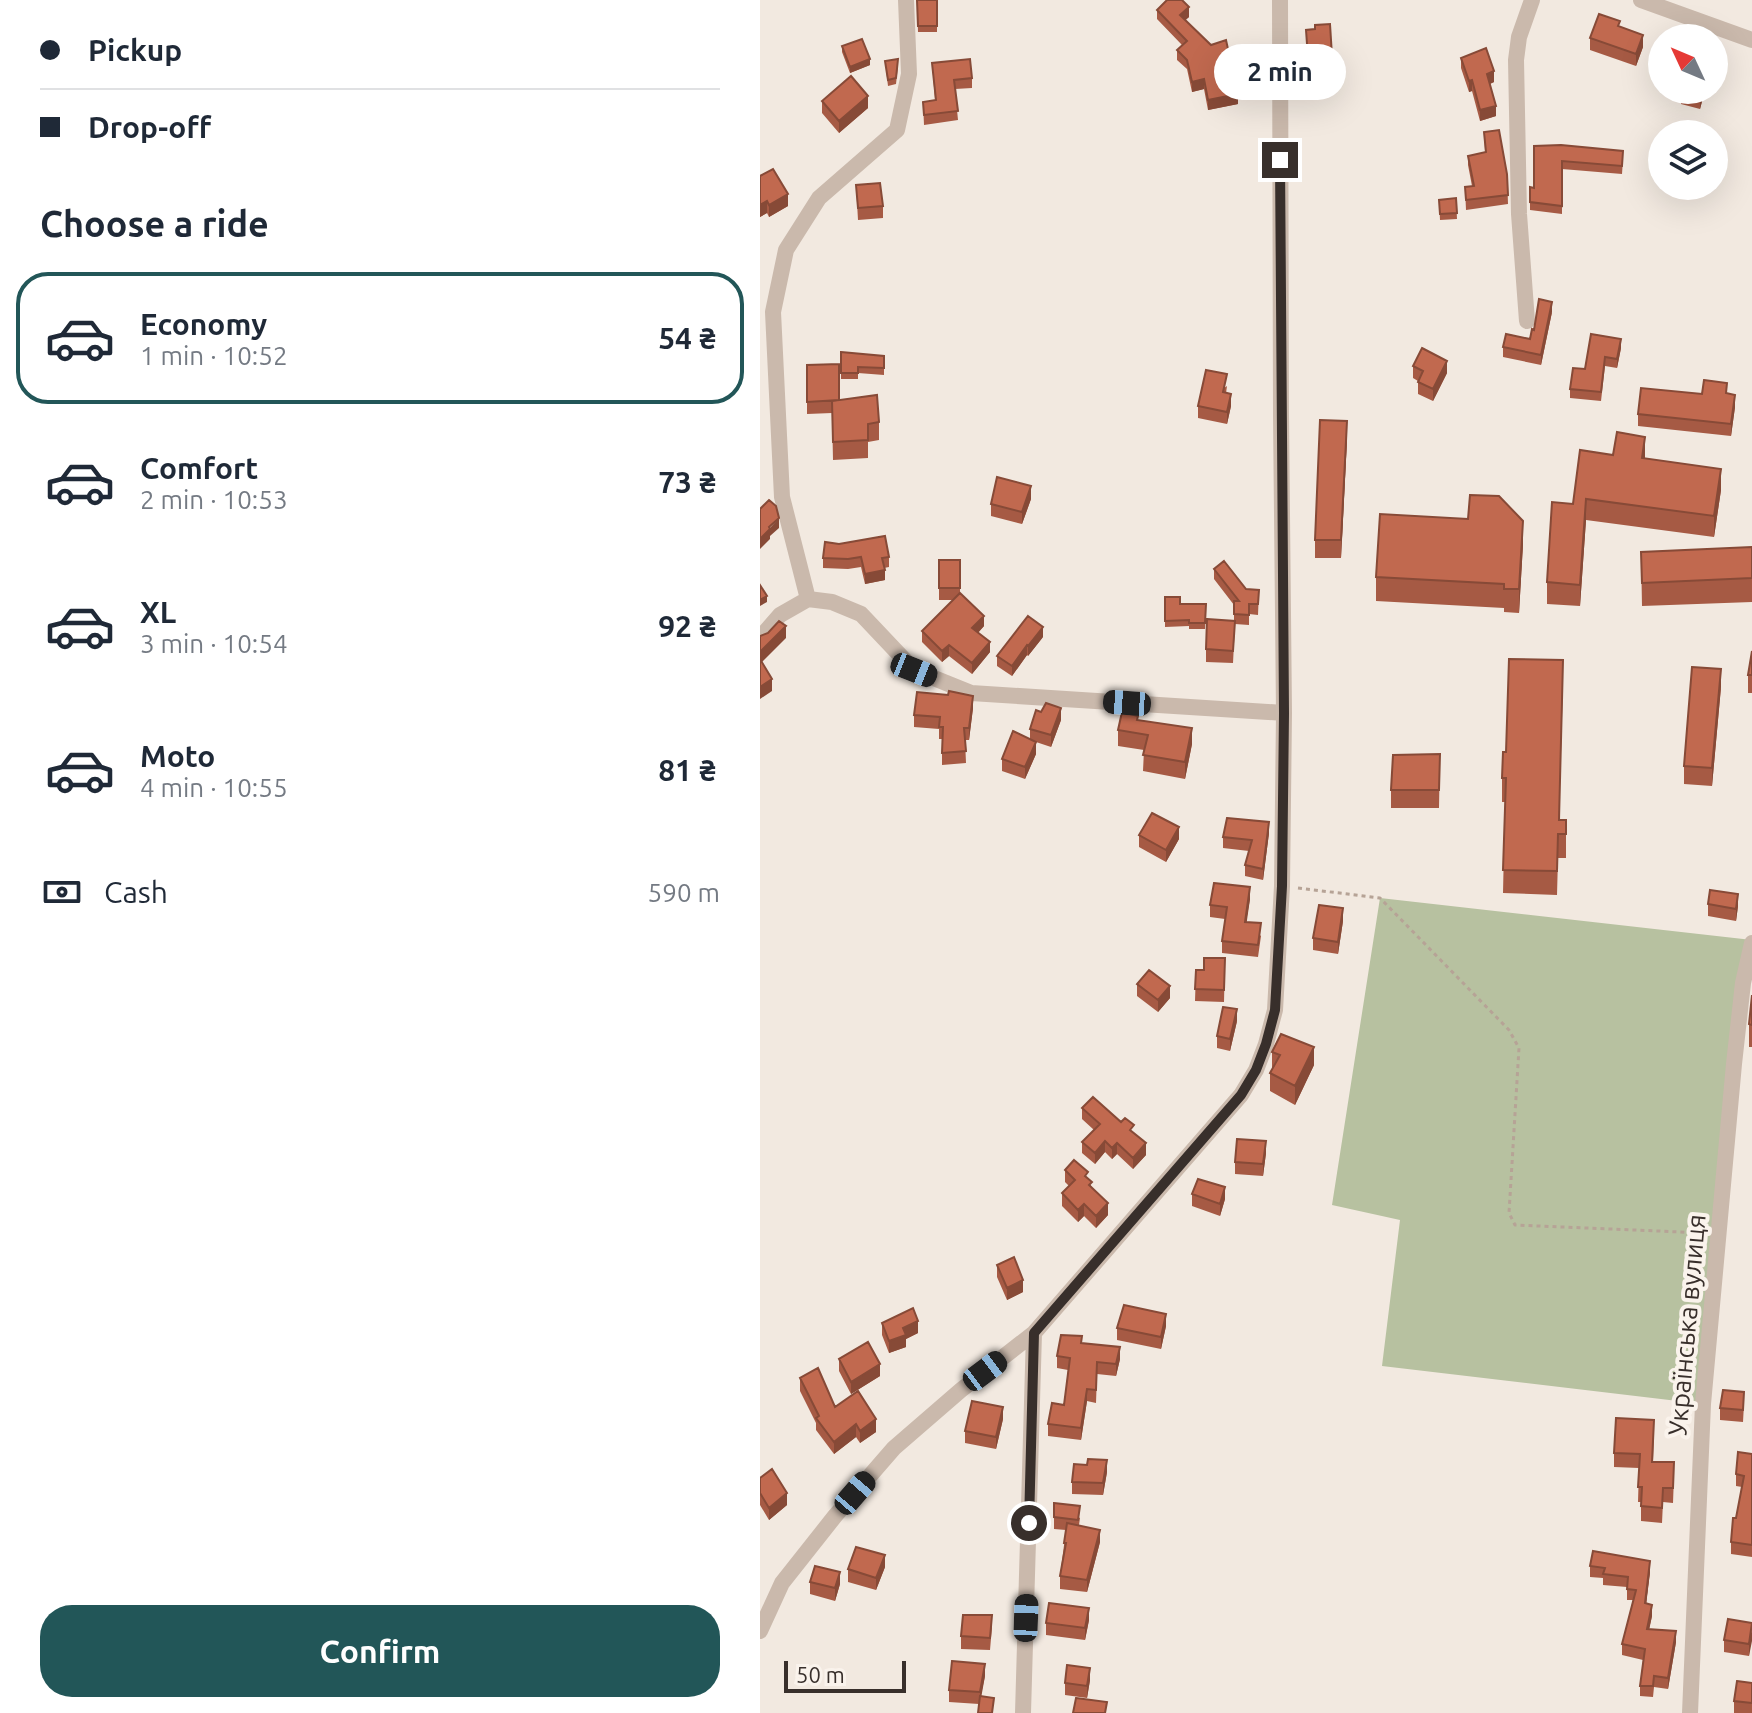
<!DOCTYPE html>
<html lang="en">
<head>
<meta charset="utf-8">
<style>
	:root { --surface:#fff; --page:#f6f6f7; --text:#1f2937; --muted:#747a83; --line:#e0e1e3; --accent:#225658 }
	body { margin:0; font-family:Ubuntu,sans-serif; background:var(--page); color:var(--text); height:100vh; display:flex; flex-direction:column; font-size:30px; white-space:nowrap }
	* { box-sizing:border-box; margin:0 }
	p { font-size:26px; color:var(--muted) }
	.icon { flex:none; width:44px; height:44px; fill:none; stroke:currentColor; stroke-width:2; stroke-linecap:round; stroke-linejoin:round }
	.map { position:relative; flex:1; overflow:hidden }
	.panel { display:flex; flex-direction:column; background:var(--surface); width:760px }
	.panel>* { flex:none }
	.banner { display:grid; align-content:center; height:176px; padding:0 40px; background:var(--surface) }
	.needle { width:52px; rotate:314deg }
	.buttons { position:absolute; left:888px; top:24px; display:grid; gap:16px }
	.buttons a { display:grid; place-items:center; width:80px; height:80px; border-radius:50%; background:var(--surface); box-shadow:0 8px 32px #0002; font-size:40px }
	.scale { position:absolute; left:24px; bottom:20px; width:122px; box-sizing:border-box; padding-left:8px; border:4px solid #382f2b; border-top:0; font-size:22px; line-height:28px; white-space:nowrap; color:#382f2b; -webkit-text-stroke:6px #faf3ec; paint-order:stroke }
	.end { position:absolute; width:36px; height:36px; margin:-18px; border:10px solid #382f2b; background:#fff; box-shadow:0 0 0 4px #fff }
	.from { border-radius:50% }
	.bubble { position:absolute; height:56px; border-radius:28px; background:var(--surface); box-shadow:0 8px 32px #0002; font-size:26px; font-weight:700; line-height:56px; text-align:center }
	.car { position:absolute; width:24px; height:48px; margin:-24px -12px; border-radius:10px; box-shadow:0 0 6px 2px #0007; background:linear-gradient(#222 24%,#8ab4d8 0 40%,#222 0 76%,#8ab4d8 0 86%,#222 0) }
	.banner b { display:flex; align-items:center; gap:28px; height:76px; font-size:30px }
	.banner b+b { border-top:2px solid var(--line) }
	.banner i { width:20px; height:20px; background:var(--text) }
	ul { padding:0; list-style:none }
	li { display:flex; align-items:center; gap:24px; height:132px; margin:0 16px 12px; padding:0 24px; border:4px solid transparent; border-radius:32px }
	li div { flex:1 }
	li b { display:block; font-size:30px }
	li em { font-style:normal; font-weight:700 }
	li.active { border-color:var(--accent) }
	li>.icon { width:72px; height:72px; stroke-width:1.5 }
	h2 { padding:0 40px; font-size:36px; line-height:96px }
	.pay { display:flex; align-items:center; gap:20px; height:88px; padding:0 40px; font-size:30px }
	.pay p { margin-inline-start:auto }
	.cta { display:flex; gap:16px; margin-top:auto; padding:16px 40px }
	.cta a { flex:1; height:92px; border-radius:32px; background:var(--accent); color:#fff; font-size:32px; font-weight:700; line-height:92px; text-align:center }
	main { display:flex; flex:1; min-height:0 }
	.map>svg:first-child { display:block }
</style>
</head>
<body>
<main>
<section class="panel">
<div class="banner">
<b><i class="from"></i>Pickup</b>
<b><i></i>Drop-off</b>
</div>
<h2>Choose a ride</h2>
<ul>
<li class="active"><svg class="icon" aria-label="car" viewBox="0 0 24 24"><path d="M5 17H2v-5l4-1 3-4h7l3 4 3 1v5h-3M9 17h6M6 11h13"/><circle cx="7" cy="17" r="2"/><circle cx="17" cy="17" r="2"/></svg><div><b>Economy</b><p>1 min · 10:52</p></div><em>54 ₴</em></li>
<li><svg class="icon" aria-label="car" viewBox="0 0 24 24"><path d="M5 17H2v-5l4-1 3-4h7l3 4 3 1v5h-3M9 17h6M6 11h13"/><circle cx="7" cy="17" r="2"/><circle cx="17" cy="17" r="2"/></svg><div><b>Comfort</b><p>2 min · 10:53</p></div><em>73 ₴</em></li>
<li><svg class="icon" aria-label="car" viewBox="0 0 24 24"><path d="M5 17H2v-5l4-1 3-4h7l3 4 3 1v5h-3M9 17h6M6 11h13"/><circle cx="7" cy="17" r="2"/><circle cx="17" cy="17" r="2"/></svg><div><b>XL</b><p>3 min · 10:54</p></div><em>92 ₴</em></li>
<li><svg class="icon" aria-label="car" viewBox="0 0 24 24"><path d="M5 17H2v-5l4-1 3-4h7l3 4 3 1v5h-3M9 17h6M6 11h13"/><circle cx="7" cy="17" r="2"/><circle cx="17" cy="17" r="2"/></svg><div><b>Moto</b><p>4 min · 10:55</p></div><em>81 ₴</em></li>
</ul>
<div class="pay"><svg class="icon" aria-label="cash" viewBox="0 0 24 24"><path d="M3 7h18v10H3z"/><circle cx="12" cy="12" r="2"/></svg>Cash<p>590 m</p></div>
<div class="cta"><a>Confirm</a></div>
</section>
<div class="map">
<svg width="992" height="1713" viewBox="0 0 992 1713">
	<rect width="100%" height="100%" fill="#f2e9e0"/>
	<path fill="#b7c1a0" d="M 620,898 L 992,940 L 943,1404 L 622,1366 L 640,1220 L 572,1205 Z"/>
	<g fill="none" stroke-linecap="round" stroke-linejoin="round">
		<path stroke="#b6a396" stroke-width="3" stroke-dasharray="4 4" stroke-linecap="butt" d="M 538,888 L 620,898 L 749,1030 L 759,1048 L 749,1213 L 755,1225 L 945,1233"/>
		<path stroke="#cab9ac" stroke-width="16" d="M 881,0 L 992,40
			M 767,321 L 759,214 L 756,60 L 759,37 L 772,0
			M 48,599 L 22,497 L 13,312 L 26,250 L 59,198 L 137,130 L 149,74 L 146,0
			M 0,638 L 20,615 L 48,599 L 72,602 L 101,614 L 154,670 L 211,693 L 524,713
			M 0,1631 L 22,1583 L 75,1516 L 134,1448 L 201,1390 L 274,1333 L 481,1095 L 496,1070 L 506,1044 L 515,1010 L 522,886 L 524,713 L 521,415 L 520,0
			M 263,1713 L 274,1333
			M 930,1713 L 943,1404 L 974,1064 L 983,983 L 992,943"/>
	</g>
	<path fill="#a65a44" d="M 157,0 L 177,26 L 177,32 L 158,32 Z
		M 397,10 L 429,17 L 425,20 L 478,104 L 448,110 L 444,89 L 432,92 L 427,69 L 417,60 L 417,50 L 422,45 L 397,19 Z
		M 860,27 L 883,47 L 876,66 L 830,50 L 830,38 Z
		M 546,30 L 555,30 L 572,56 L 572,69 L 548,70 Z
		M 82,46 L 110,65 L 90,73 L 82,52 Z
		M 701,58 L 734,82 L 730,84 L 736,116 L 720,121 L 712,91 L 709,92 L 701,68 Z
		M 125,61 L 138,66 L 136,84 L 128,86 Z
		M 172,63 L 212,78 L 212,88 L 195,89 L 198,120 L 164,125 L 163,102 L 175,100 Z
		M 921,90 L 945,90 L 940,109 L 921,104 Z
		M 62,101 L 108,108 L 79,133 L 62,113 Z
		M 724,132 L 747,174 L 748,204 L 706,210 L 705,187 L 712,186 L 708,165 L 708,156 L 725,152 Z
		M 774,146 L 863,159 L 862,174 L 802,169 L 802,214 L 770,210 L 770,187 L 774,188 Z
		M 0,176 L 28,206 L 9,217 L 7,213 L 0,217 Z
		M 96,185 L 123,206 L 123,218 L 98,220 Z
		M 696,198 L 697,219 L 680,220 L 679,200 Z
		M 792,312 L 781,365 L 743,357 L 743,347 L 770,339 Z
		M 861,348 L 857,368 L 845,366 L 841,401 L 810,398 L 810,389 L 825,369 Z
		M 81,352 L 124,356 L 124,375 L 98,373 L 98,379 L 81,379 Z
		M 47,365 L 79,400 L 119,422 L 119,440 L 108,442 L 108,458 L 73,460 L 72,413 L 47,414 Z
		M 653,366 L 687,373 L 673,401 L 658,394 L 658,381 L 653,378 Z
		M 467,386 L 466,393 L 471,406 L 467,424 L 438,418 L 438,406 Z
		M 942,394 L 967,394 L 975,407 L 971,436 L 878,426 L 878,414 Z
		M 587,439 L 581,558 L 555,558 L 555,540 Z
		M 885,459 L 961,490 L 954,537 L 826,520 L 820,606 L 787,604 L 787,582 L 813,504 Z
		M 271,499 L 262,524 L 231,516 L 231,504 Z
		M 763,544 L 759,613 L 744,612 L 744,608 L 616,601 L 616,577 Z
		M 992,547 L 992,602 L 882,606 L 881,552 Z
		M 129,557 L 129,567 L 124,568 L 125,580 L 105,584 L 101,567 L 88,569 L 63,568 L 63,558 Z
		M 179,560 L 200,560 L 200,593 L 224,626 L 218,633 L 230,652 L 212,674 L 189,656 L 182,662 L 162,642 L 162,631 L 193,600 L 179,600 Z
		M 454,569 L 486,589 L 499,590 L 498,615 L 489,614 L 489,625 L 475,624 L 473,663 L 446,662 L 446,649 L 474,621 L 474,605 L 454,579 Z
		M 405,597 L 420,604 L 446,604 L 445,629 L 429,629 L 429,626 L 405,627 Z
		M 283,637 L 268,656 L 267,655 L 252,676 L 237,666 L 237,656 Z
		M 992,651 L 992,693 L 988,693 L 988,675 Z
		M 803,684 L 799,820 L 806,820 L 806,858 L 798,858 L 797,895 L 743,893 L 745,802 L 742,802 L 742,778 L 746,752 Z
		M 961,687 L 952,786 L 924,784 L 924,766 Z
		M 213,708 L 209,740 L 205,740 L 206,763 L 182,765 L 182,739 L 179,739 L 179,729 L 154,727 L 154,715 Z
		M 301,720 L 291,747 L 276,742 L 276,754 L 265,779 L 242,771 L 242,759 L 270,739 L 270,729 Z
		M 378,720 L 432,744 L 425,779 L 383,771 L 384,750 L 358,746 L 358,730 Z
		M 680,754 L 679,808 L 631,808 L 631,790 Z
		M 509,833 L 503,880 L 485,876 L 485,865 L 489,851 L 463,848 L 463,837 Z
		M 379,835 L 419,839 L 406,862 L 379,847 Z
		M 490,899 L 486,922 L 501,936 L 498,957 L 462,953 L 462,941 L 465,919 L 450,917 L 450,905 Z
		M 948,904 L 978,906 L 976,921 L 948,916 Z
		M 583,921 L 578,954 L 553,950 L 553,938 Z
		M 465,958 L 464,1002 L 435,1001 L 436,970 L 444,970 Z
		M 377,984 L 410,998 L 398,1012 L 377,996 Z
		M 992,995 L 992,1047 L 989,1047 L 989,1024 Z
		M 477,1021 L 470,1051 L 457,1048 L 457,1036 Z
		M 512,1052 L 554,1065 L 535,1105 L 510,1091 L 510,1073 L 512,1069 Z
		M 322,1108 L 374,1133 L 386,1155 L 373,1169 L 357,1154 L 352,1159 L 345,1152 L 335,1164 L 322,1153 L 322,1142 L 334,1130 L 322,1119 Z
		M 506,1153 L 503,1176 L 475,1174 L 475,1162 Z
		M 305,1170 L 328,1179 L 332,1188 L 348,1215 L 336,1228 L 324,1216 L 318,1222 L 302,1206 L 302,1193 L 309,1186 L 305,1182 Z
		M 432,1194 L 465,1199 L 460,1216 L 432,1206 Z
		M 237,1265 L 263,1292 L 247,1300 L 237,1277 Z
		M 122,1323 L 158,1333 L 146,1339 L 146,1347 L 129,1353 L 122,1335 Z
		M 406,1326 L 401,1349 L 357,1340 L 357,1328 Z
		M 322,1343 L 360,1359 L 356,1376 L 337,1374 L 336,1403 L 327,1401 L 321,1440 L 288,1436 L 288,1424 L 304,1405 L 308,1370 L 297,1368 L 297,1356 Z
		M 79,1359 L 120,1376 L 91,1394 L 79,1371 Z
		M 40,1378 L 75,1407 L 116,1432 L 100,1443 L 96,1437 L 74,1454 L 56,1430 L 56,1423 L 40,1391 Z
		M 984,1404 L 983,1422 L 960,1420 L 960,1408 Z
		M 243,1419 L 236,1449 L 205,1443 L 205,1431 Z
		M 894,1434 L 893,1462 L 914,1476 L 913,1503 L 903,1502 L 902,1523 L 881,1521 L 881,1502 L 878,1502 L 879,1468 L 854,1467 L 854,1453 Z
		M 992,1454 L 992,1557 L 971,1554 L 971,1542 L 982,1487 L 976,1486 L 976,1474 Z
		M 347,1472 L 343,1495 L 312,1494 L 312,1482 Z
		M 0,1478 L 27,1505 L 9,1520 L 0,1505 Z
		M 294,1503 L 320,1518 L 319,1525 L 340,1542 L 327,1592 L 300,1589 L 300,1576 L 306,1530 L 294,1529 Z
		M 830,1566 L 890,1572 L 886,1604 L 892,1616 L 889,1629 L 916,1642 L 908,1689 L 894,1687 L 893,1697 L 880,1696 L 880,1686 L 883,1660 L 862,1655 L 862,1644 L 873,1600 L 867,1600 L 867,1587 L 843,1585 L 843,1578 L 830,1577 Z
		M 125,1567 L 116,1590 L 88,1582 L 88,1569 Z
		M 50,1582 L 80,1584 L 75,1601 L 50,1594 Z
		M 329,1620 L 325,1640 L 286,1635 L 286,1623 Z
		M 992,1623 L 989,1656 L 964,1652 L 964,1640 Z
		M 232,1627 L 230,1650 L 201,1649 L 201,1636 Z
		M 225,1676 L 219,1704 L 189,1702 L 189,1690 Z
		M 330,1680 L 327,1698 L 305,1695 L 305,1683 Z
		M 992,1683 L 992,1713 L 974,1713 L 974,1701 Z"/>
	<path fill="#874a37" d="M 429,7 L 429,17 L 420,25 L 420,15 Z
		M 883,35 L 883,47 L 876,66 L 876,54 Z
		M 110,59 L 110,65 L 90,73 L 90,67 Z
		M 734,71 L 734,82 L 727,85 L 727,74 Z
		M 444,79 L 444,89 L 432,92 L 432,82 Z
		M 712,80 L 712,91 L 709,92 L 709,81 Z
		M 942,90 L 945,90 L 940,109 L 940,97 Z
		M 478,94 L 478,104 L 448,110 L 448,100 Z
		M 108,96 L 108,108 L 79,133 L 79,121 Z
		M 736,106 L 736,116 L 720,121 L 720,110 Z
		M 28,194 L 28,206 L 9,217 L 9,205 Z
		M 7,201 L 7,213 L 0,217 L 0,205 Z
		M 792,302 L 792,312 L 781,365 L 781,355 Z
		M 861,339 L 861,348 L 857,368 L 857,359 Z
		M 687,361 L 687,373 L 673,401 L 673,389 Z
		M 471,394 L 471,406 L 467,424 L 467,412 Z
		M 975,395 L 975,407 L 971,436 L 971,424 Z
		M 587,421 L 587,439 L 581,558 L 581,540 Z
		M 885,437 L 885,458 L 882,480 L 882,458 Z
		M 961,469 L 961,490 L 954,537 L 954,516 Z
		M 271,486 L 271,499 L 262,524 L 262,512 Z
		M 826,499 L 826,520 L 820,606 L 820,585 Z
		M 19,518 L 19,528 L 10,536 L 10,539 L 0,549 L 0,539 Z
		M 763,521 L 763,544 L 759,613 L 759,589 Z
		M 125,570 L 125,580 L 105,584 L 105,574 Z
		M 7,596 L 7,602 L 0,606 L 0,600 Z
		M 224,616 L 224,626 L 212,639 L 212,628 Z
		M 26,626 L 26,638 L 0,664 L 0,652 Z
		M 283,627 L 283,637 L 268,656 L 268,646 Z
		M 230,642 L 230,652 L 212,674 L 212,663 Z
		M 189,645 L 189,656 L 182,662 L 182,651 Z
		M 267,645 L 267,655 L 252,676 L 252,666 Z
		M 961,669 L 961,687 L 952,786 L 952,768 Z
		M 12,679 L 12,691 L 0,699 L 0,687 Z
		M 213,696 L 213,708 L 209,740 L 209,728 Z
		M 301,708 L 301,720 L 291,747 L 291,735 Z
		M 432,728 L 432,744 L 425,779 L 425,762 Z
		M 276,742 L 276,754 L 265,779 L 265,767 Z
		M 509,822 L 509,833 L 503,880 L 503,869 Z
		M 419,827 L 419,839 L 406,862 L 406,850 Z
		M 490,887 L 490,899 L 485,934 L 485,922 Z
		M 978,894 L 978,906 L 976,921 L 976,909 Z
		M 583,908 L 583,921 L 578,954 L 578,942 Z
		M 410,986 L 410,998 L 398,1012 L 398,1000 Z
		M 477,1009 L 477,1021 L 470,1051 L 470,1039 Z
		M 554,1047 L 554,1065 L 535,1105 L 535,1086 Z
		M 345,1141 L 345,1152 L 335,1164 L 335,1153 Z
		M 506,1141 L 506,1153 L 503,1176 L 503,1164 Z
		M 357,1143 L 357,1154 L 352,1159 L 352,1148 Z
		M 386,1143 L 386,1155 L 373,1169 L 373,1158 Z
		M 465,1187 L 465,1199 L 460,1216 L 460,1204 Z
		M 348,1203 L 348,1215 L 336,1228 L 336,1216 Z
		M 324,1204 L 324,1216 L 318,1222 L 318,1210 Z
		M 263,1280 L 263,1292 L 247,1300 L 247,1288 Z
		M 406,1314 L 406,1326 L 401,1349 L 401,1337 Z
		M 158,1321 L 158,1333 L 146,1339 L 146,1347 L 129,1353 L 129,1341 L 143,1328 Z
		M 360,1347 L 360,1359 L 356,1376 L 356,1364 Z
		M 120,1364 L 120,1376 L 91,1394 L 91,1382 Z
		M 327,1389 L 327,1401 L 321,1440 L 321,1428 Z
		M 243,1407 L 243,1419 L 236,1449 L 236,1437 Z
		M 116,1419 L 116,1432 L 100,1443 L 100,1431 Z
		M 96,1424 L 96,1437 L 74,1454 L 74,1442 Z
		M 347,1460 L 347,1472 L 343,1495 L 343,1483 Z
		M 27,1493 L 27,1505 L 9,1520 L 9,1508 Z
		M 340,1530 L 340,1542 L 327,1592 L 327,1580 Z
		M 125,1555 L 125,1567 L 116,1590 L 116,1578 Z
		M 890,1561 L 890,1572 L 885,1614 L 885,1603 Z
		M 80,1572 L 80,1584 L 75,1601 L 75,1588 Z
		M 892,1605 L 892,1616 L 887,1640 L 887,1629 Z
		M 329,1608 L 329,1620 L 325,1640 L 325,1628 Z
		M 992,1628 L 992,1641 L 989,1656 L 989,1644 Z
		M 916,1631 L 916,1642 L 908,1689 L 908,1678 Z
		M 225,1664 L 225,1676 L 220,1704 L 220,1692 Z
		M 330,1668 L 330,1680 L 327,1698 L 327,1686 Z"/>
	<path fill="#c1694f" stroke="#874a37" stroke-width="2" d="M 157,0 L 177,0 L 177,26 L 158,26 Z
		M 407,0 L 422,0 L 429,7 L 420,15 L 451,45 L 466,40 L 478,94 L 448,100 L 444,79 L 432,82 L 427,60 L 417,50 L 427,41 L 397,10 Z
		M 839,14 L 860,21 L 858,26 L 883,35 L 876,54 L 830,38 Z
		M 570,24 L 572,56 L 548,58 L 546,30 L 555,29 L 555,25 Z
		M 102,39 L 110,59 L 90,67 L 82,46 Z
		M 726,48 L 734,71 L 727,74 L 736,106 L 720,110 L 712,80 L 709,81 L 701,58 Z
		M 138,59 L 136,78 L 128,80 L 125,61 Z
		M 210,59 L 212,78 L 194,80 L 198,111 L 164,115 L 163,102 L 176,100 L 172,63 Z
		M 91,76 L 108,96 L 79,121 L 62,101 Z
		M 921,90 L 942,90 L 940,97 L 921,91 Z
		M 739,130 L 747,174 L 748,195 L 706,200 L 705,187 L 714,186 L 708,156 L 726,152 L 724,132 Z
		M 801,145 L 863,151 L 862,166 L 802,161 L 802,206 L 770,202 L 770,187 L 774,188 L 774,146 Z
		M 13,169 L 28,194 L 9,205 L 7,201 L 0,205 L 0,176 Z
		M 120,183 L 123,206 L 98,208 L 96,185 Z
		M 696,198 L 697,213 L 680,214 L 679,200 Z
		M 779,299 L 792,302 L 781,355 L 743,347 L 746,334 L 770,339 L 772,329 L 774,330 Z
		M 831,334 L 861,339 L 857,359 L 845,357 L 841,392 L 810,389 L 813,368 L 825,369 Z
		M 662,348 L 687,361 L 673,389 L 658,382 L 663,371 L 653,366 Z
		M 81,352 L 124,356 L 124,368 L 98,367 L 98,373 L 81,373 Z
		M 79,364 L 79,400 L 47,402 L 47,365 Z
		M 446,370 L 467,374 L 463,392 L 471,394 L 467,412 L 438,406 Z
		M 944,380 L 967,383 L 966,393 L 975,395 L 971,424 L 878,414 L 881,388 L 942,394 Z
		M 117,395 L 119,422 L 108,424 L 108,440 L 73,442 L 72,401 Z
		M 560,420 L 587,421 L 581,540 L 555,540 Z
		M 857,432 L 885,437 L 882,458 L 961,469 L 954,516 L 826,499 L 820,585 L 787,582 L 792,502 L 813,504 L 820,450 L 853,455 Z
		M 237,477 L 271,486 L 262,512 L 231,504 Z
		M 710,495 L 739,496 L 763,521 L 759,589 L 744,589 L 744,584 L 616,577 L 620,514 L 708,519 Z
		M 9,500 L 16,506 L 19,518 L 9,527 L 10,529 L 0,539 L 0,509 Z
		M 125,536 L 129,557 L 122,558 L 125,570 L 105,574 L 101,557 L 88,559 L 63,558 L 65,542 L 79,544 Z
		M 992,547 L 992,578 L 882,583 L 881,552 Z
		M 179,560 L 200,560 L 200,588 L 179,588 Z
		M 464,561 L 486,589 L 499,590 L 498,604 L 489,604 L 489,615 L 474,614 L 474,601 L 479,601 L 454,569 Z
		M 0,585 L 7,596 L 0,600 Z
		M 200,593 L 224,616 L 212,628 L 230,642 L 212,663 L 189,645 L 182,651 L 162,631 Z
		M 405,597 L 420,597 L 420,604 L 446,604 L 445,623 L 429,623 L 429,620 L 405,621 Z
		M 268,616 L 283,627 L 268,646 L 267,645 L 252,666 L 237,656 Z
		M 447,619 L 475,621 L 473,651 L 446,649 Z
		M 19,621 L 26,626 L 0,652 L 0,636 L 8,633 Z
		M 992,651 L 992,675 L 988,675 Z
		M 0,659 L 12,679 L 0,687 Z
		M 749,659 L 803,660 L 799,820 L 806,820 L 806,834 L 798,834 L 797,871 L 743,870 L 746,778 L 742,778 L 743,752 L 746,752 Z
		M 932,667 L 961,669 L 952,768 L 924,766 Z
		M 189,691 L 213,696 L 209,728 L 204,728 L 206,751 L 182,753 L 183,727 L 179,727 L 180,717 L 154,715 L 157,692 L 188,695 Z
		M 286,703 L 301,708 L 291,735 L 270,729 L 276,710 L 281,712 Z
		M 362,712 L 378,716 L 377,720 L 432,728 L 425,762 L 383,755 L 388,735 L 358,730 Z
		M 253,731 L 276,742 L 265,767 L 242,759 Z
		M 680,754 L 679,790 L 631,790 L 633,755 Z
		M 392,813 L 419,827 L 406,850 L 379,835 Z
		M 467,818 L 509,822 L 503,869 L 485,865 L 492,840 L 463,837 Z
		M 454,883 L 490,887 L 485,922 L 501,923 L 498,945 L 462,941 L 467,907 L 450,905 Z
		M 950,890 L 978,894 L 976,909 L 948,904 Z
		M 559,905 L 583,908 L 578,942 L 553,938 Z
		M 444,958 L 465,958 L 464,990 L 435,989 L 436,970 L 444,970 Z
		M 389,970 L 410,986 L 398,1000 L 377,984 Z
		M 992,995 L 992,1025 L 989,1024 Z
		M 463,1007 L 477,1009 L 470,1039 L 457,1036 Z
		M 521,1034 L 554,1047 L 535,1086 L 510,1073 L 520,1055 L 512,1052 Z
		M 333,1097 L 361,1122 L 365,1118 L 374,1125 L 370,1130 L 386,1143 L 373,1158 L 357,1143 L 352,1148 L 345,1141 L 335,1153 L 322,1142 L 340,1124 L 322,1108 Z
		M 477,1139 L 506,1141 L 503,1164 L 475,1162 Z
		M 314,1160 L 328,1172 L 325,1176 L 332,1182 L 329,1185 L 348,1203 L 336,1216 L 324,1204 L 318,1210 L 302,1193 L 315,1180 L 305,1170 Z
		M 438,1179 L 465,1187 L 460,1204 L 432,1194 Z
		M 254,1257 L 263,1280 L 247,1288 L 237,1265 Z
		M 364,1305 L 406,1314 L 401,1337 L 357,1328 Z
		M 153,1308 L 158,1321 L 143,1328 L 146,1335 L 129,1341 L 122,1323 Z
		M 301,1335 L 322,1336 L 321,1343 L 360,1347 L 356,1364 L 337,1362 L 336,1390 L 327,1389 L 321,1428 L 288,1424 L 292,1403 L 304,1405 L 310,1358 L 297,1356 Z
		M 108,1342 L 120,1364 L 91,1382 L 79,1359 Z
		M 58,1368 L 75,1407 L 98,1391 L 116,1419 L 100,1431 L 96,1424 L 74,1442 L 56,1418 L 59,1416 L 40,1378 Z
		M 963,1390 L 984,1392 L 983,1410 L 960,1408 Z
		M 212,1401 L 243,1407 L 236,1437 L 205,1431 Z
		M 856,1418 L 894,1420 L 892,1462 L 914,1462 L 913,1488 L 903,1488 L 902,1508 L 881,1506 L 882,1487 L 878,1487 L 880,1454 L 854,1453 Z
		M 978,1452 L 992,1454 L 992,1545 L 971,1542 L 973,1518 L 976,1518 L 984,1476 L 976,1474 Z
		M 328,1459 L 347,1460 L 343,1483 L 312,1482 L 314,1464 L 327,1465 Z
		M 12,1469 L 27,1493 L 9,1508 L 0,1493 L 0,1478 Z
		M 294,1503 L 320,1506 L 318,1520 L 294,1517 Z
		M 307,1523 L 340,1530 L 327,1580 L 300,1576 L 306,1543 L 304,1543 Z
		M 96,1547 L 125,1555 L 116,1578 L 88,1569 Z
		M 833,1551 L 890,1561 L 885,1603 L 892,1605 L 887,1629 L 916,1631 L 908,1678 L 894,1676 L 893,1686 L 880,1686 L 885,1649 L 862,1644 L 876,1590 L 867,1589 L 868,1577 L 843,1574 L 845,1568 L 830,1566 Z
		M 55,1566 L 80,1572 L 75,1588 L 50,1582 Z
		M 289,1603 L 329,1608 L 325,1628 L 286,1623 Z
		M 203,1615 L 232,1615 L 230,1638 L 201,1636 Z
		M 968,1619 L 992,1623 L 989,1644 L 964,1640 Z
		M 192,1661 L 225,1664 L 220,1692 L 189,1690 Z
		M 307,1665 L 330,1668 L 327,1686 L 305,1683 Z
		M 977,1681 L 992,1683 L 992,1703 L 974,1701 Z
		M 220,1696 L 234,1698 L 232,1713 L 218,1713 Z
		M 316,1698 L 347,1702 L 345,1713 L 313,1713 Z"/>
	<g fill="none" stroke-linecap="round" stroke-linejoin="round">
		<path stroke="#382f2b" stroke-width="10" d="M 269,1523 L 274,1333 L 481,1095 L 496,1070 L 506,1044 L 515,1010 L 522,886 L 524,713 L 520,160"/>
	</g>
	<g text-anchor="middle" stroke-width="8" stroke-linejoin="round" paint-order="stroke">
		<g font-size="26" fill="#382f2b" stroke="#faf3ec">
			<text transform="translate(927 1325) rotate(-85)" y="9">Українська вулиця</text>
		</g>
	</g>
</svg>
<div class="buttons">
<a><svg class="needle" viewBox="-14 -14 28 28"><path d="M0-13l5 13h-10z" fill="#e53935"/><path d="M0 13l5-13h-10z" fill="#747a83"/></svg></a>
<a><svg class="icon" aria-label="layers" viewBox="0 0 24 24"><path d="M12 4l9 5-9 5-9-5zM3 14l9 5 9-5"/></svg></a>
</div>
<div class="scale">50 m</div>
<i class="end from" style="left:269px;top:1523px"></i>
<i class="end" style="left:520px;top:160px"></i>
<div class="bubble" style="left:454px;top:44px;width:132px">2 min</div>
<i class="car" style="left:154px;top:670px;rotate:112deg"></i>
<i class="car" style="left:367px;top:703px;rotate:274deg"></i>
<i class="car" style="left:225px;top:1371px;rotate:53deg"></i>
<i class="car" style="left:95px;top:1493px;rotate:41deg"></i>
<i class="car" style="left:266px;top:1618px;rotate:2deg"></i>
</div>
</main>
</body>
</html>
